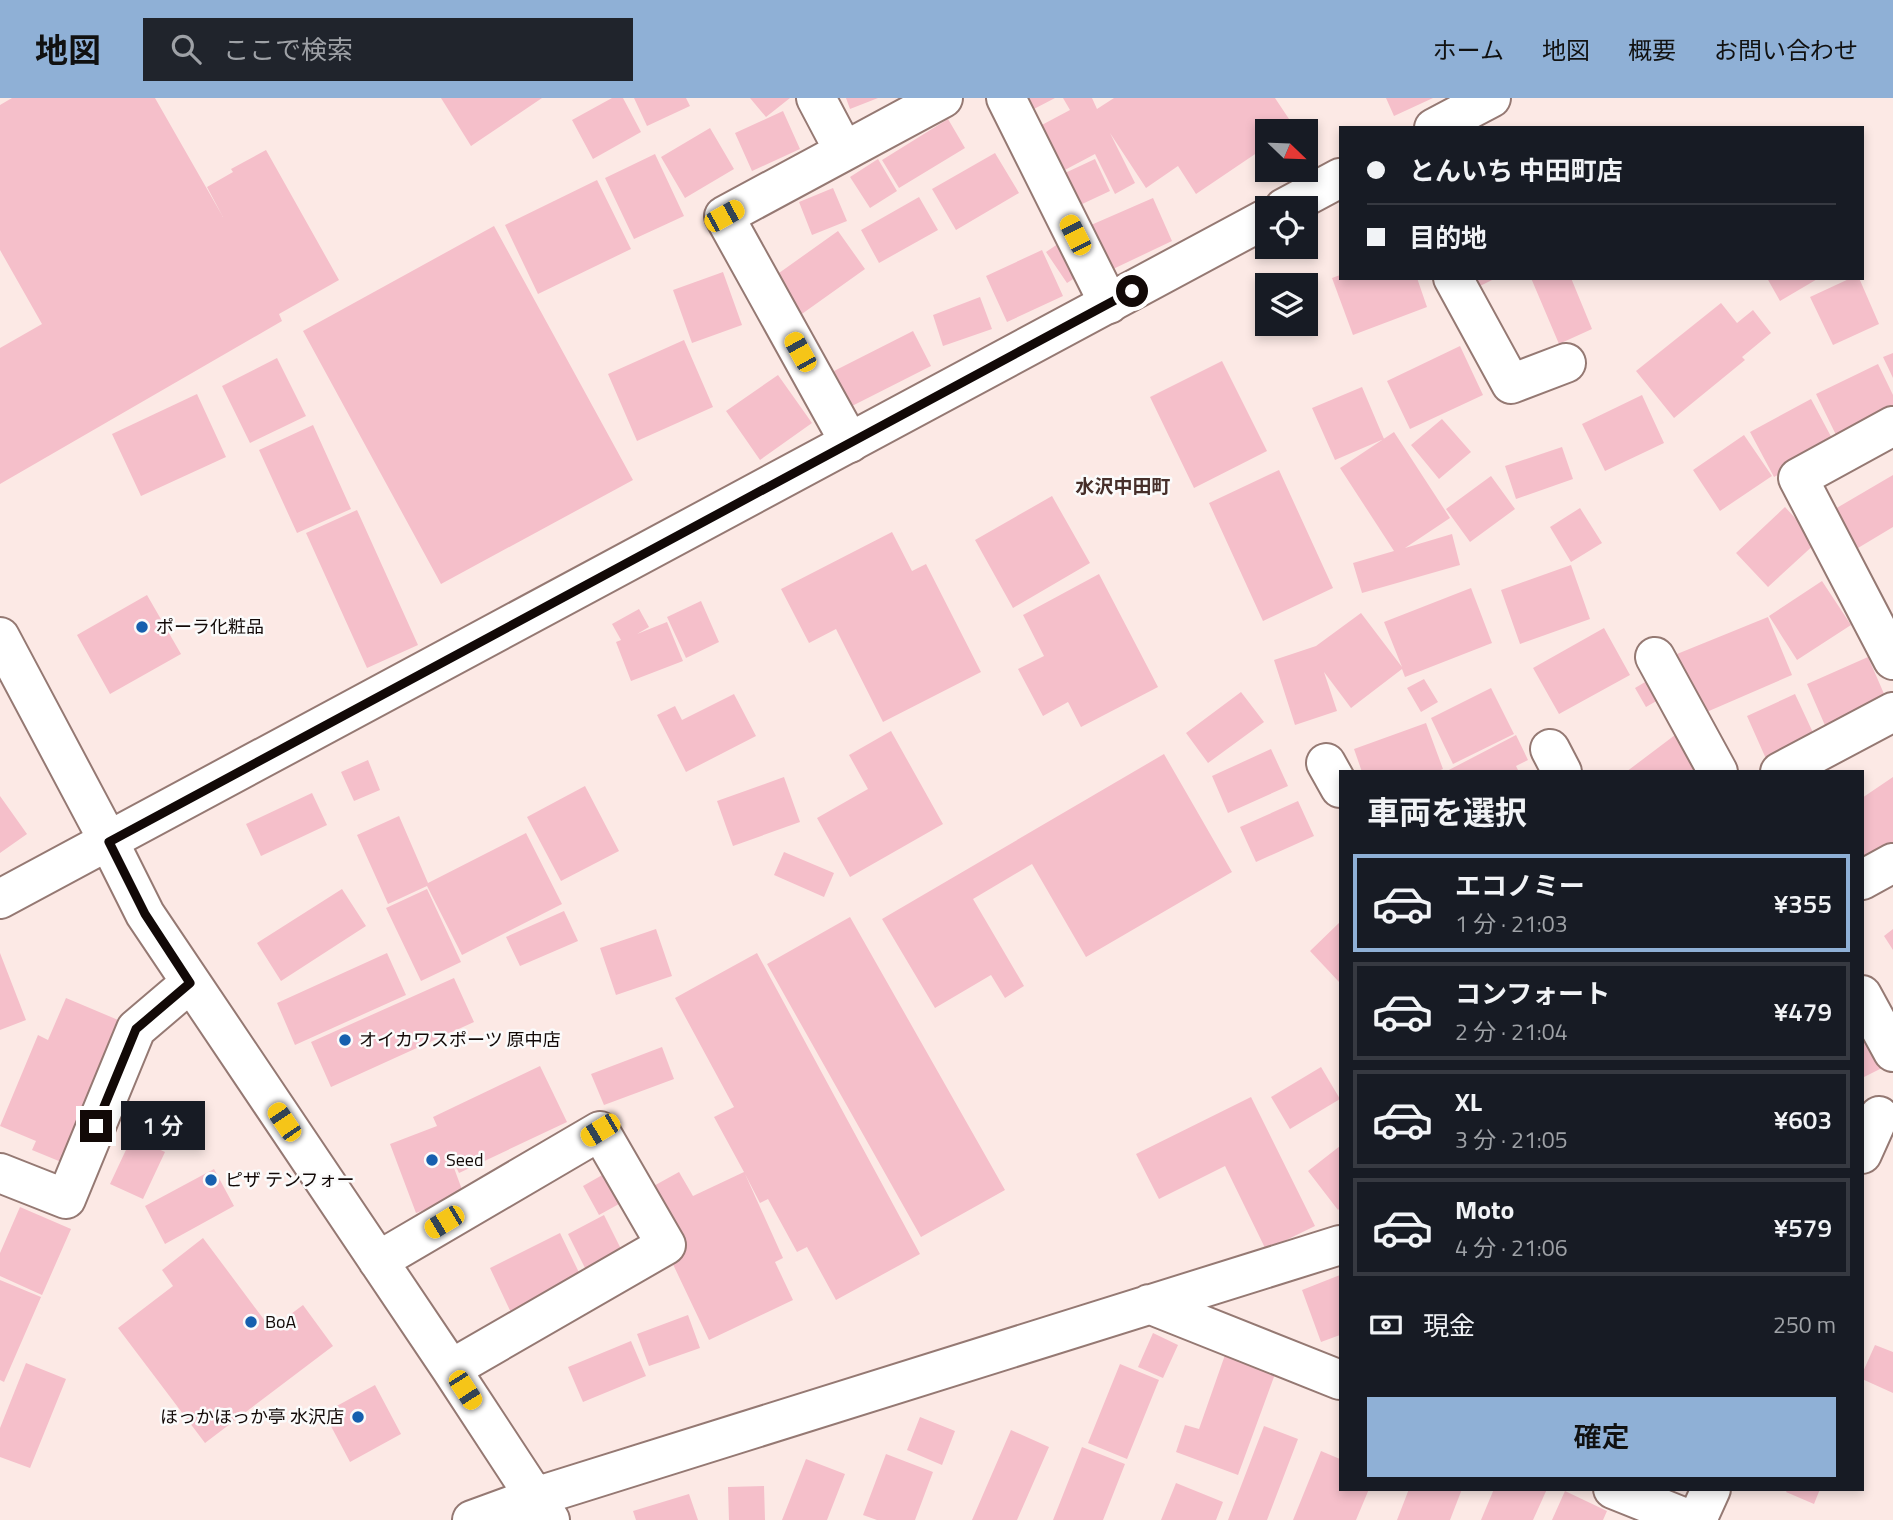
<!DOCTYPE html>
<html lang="ja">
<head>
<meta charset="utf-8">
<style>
	:root { --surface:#171b24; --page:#20242c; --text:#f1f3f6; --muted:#9ea1a6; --line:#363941; --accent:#8fb0d6 }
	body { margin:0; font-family:"Titillium Web","Noto Sans JP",sans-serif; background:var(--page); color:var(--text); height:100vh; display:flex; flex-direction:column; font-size:26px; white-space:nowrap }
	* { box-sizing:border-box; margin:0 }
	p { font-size:23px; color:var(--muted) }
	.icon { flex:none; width:38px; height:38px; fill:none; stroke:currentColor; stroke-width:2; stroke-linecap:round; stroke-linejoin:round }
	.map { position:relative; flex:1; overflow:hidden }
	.details { position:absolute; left:1339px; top:672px; width:525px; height:721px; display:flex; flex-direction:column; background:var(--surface); border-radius:0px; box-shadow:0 4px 10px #0003 }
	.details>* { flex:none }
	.hud { position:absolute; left:1339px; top:28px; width:525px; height:154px; border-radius:0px; box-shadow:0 4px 10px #0003; display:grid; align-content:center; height:154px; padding:0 28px; background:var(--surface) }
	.needle { width:46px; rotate:113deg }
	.fabs { position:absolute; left:1255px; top:21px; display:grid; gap:14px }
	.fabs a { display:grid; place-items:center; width:63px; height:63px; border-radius:0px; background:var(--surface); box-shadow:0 4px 10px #0003; font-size:35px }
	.end { position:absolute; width:32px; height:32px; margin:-16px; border:9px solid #120907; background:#fff; box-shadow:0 0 0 4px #fff }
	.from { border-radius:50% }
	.bubble { position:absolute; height:49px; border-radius:0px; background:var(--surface); box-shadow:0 4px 10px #0003; font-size:23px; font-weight:600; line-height:49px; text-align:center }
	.car { position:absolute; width:21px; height:42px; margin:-21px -10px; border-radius:9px; box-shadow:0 0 5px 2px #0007; background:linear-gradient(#f5c518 24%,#345 0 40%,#f5c518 0 76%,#345 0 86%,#f5c518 0) }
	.hud b { display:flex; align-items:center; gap:24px; height:66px; font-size:26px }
	.hud b+b { border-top:2px solid var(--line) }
	.hud i { width:18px; height:18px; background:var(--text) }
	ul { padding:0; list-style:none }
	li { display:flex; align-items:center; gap:21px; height:98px; margin:0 14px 10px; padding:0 14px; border:4px solid var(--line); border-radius:0px }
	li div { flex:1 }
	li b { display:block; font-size:26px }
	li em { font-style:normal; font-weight:600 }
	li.on { border-color:var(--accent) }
	li>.icon { width:63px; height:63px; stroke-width:1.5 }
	h2 { padding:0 28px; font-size:32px; line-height:84px }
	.pay { display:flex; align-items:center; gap:18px; height:77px; padding:0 28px; font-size:26px }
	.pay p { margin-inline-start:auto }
	.action { display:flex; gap:14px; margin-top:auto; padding:14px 28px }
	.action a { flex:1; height:80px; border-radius:0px; background:var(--accent); color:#111; font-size:28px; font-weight:600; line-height:80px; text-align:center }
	header { display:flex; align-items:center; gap:42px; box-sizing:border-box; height:98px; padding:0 35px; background:var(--accent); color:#111 }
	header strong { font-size:33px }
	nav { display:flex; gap:38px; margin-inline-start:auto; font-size:24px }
	.search { width:490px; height:63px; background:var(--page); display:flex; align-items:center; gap:18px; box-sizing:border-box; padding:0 24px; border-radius:0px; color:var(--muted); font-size:26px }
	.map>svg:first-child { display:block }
</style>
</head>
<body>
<header>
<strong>地図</strong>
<div class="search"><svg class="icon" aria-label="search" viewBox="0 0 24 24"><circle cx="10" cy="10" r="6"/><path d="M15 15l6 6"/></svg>ここで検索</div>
<nav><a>ホーム</a><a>地図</a><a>概要</a><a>お問い合わせ</a></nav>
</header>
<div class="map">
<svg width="1893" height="1422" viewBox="0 0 1893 1422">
	<rect width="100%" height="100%" fill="#fce9e5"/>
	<path fill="#f5bfca" d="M 12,0 L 155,0 L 223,119 L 207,89 L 233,74 L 231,71 L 266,52 L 339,182 L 279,216 L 282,223 L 0,386 L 0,250 L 42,226 L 0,152 L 0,7 Z
		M 441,0 L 542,0 L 471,48 Z
		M 612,0 L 623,0 L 641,34 L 593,61 L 572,22 Z
		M 634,0 L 686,0 L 690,8 L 647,28 Z
		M 750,0 L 790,0 L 766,19 Z
		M 846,0 L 878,0 L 850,11 Z
		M 1026,0 L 1055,0 L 1032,12 Z
		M 1063,0 L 1092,0 L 1097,11 L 1114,0 L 1275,0 L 1295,30 L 1289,33 L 1267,33 L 1267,48 L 1196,96 L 1178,68 L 1146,90 L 1110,35 L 1135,85 L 1115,96 L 1095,56 L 1061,74 L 1038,29 L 1070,12 Z
		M 1386,0 L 1433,0 L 1394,18 Z
		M 783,13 L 800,51 L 752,73 L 735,35 Z
		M 948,21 L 965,50 L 899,90 L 882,62 Z
		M 710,30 L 734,71 L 685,100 L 661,59 Z
		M 995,55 L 1019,95 L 956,132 L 932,91 Z
		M 655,56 L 684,118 L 634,141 L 605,80 Z
		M 878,61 L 897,93 L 870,110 L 850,79 Z
		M 1095,61 L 1110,93 L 1080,107 L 1065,75 Z
		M 597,82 L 631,151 L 538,196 L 505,127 Z
		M 833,90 L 847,123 L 812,137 L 799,104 Z
		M 919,99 L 938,132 L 879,165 L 861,132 Z
		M 1153,100 L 1172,143 L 1111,172 L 1091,127 Z
		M 494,128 L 633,382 L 441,486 L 303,233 Z
		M 838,133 L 865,171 L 799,218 L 772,180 Z
		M 1071,137 L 1092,169 L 1067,185 L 1046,154 Z
		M 1042,152 L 1063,198 L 1007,224 L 986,178 Z
		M 723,174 L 742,227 L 692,245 L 673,192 Z
		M 1340,177 L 1340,180 L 1417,180 L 1427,209 L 1353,237 L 1332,180 Z
		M 1466,180 L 1496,180 L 1472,192 Z
		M 1531,180 L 1571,180 L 1592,231 L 1559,246 Z
		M 1767,180 L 1819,180 L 1780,203 Z
		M 1851,180 L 1859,180 L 1879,226 L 1833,247 L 1810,199 Z
		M 980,199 L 992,231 L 943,248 L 933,217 Z
		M 1721,205 L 1737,225 L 1753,212 L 1771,235 L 1742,259 L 1745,262 L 1674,320 L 1636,273 Z
		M 913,233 L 931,268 L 852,308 L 834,273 Z
		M 684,242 L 713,309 L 637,343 L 608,276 Z
		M 1460,248 L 1483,297 L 1410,331 L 1387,283 Z
		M 1893,255 L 1893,280 L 1883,259 Z
		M 277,260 L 306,318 L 250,345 L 222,288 Z
		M 1222,263 L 1267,353 L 1194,390 L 1150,299 Z
		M 1878,266 L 1893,297 L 1893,314 L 1838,341 L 1816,296 Z
		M 778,277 L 812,325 L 760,362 L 726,313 Z
		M 1362,289 L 1384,341 L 1335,362 L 1312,310 Z
		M 197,296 L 226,359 L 141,398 L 112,336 Z
		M 1642,297 L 1664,345 L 1605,373 L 1582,326 Z
		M 1811,301 L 1835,346 L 1774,379 L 1750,334 Z
		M 1442,321 L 1471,354 L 1439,381 L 1411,347 Z
		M 313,327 L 351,411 L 297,435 L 259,352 Z
		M 1394,334 L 1450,420 L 1405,450 L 1452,436 L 1460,467 L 1362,495 L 1353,465 L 1394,453 L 1340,370 Z
		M 1744,337 L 1772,378 L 1720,413 L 1693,372 Z
		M 1562,349 L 1573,381 L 1516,401 L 1505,368 Z
		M 1279,372 L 1333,490 L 1263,523 L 1209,405 Z
		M 1893,377 L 1893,429 L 1858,450 L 1835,411 Z
		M 1491,378 L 1515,411 L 1470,444 L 1446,411 Z
		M 1052,398 L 1090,465 L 1013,510 L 975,442 Z
		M 1785,409 L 1817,444 L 1768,489 L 1736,455 Z
		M 1580,410 L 1602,445 L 1571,464 L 1550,429 Z
		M 357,412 L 418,547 L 367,570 L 306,435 Z
		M 892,434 L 912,473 L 926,466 L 981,574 L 883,624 L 836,531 L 809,545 L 781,491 Z
		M 1571,467 L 1590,521 L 1520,546 L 1501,492 Z
		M 1099,476 L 1158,589 L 1081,629 L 1068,604 L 1043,618 L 1018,571 L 1044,558 L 1023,517 Z
		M 1822,483 L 1851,527 L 1797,562 L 1769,518 Z
		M 1471,490 L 1492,545 L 1405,579 L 1402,571 L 1351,610 L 1324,574 L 1337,613 L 1295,627 L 1274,562 L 1316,548 L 1361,515 L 1402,569 L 1384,524 Z
		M 147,497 L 181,556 L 110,596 L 77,537 Z
		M 701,503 L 719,544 L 686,560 L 667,519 Z
		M 639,511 L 649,529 L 637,536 L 667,524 L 683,563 L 631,583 L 616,544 L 621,542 L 612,526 Z
		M 1768,519 L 1792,577 L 1702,616 L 1677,556 Z
		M 1604,530 L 1630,577 L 1559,616 L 1533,570 Z
		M 1868,559 L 1888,605 L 1827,632 L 1807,586 Z
		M 1662,574 L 1672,594 L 1646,609 L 1635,590 Z
		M 1424,581 L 1438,604 L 1421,614 L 1407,590 Z
		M 1491,590 L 1514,636 L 1453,666 L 1431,620 Z
		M 1241,594 L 1264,624 L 1208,665 L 1186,635 Z
		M 734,596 L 756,638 L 686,674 L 657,617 L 675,608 L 682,622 Z
		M 1795,596 L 1816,641 L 1767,663 L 1747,618 Z
		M 1426,625 L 1443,671 L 1436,674 L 1362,674 L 1354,651 Z
		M 891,633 L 943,726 L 850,779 L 817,720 L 868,691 L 849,657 Z
		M 1679,634 L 1708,674 L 1626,674 Z
		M 1516,637 L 1528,662 L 1516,668 L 1519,674 L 1445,674 Z
		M 1271,651 L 1288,688 L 1228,715 L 1212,678 Z
		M 1164,656 L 1232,774 L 1086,859 L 1032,766 L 973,801 L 1024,888 L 1005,900 L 991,877 L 935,910 L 882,821 Z
		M 368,662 L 380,692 L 354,703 L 341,674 Z
		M 784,679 L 800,724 L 733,748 L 717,703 Z
		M 1893,679 L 1893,744 L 1862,765 L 1862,700 Z
		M 585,688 L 619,753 L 561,783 L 527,719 Z
		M 312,695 L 327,727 L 261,758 L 246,726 Z
		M 0,698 L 27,736 L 0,755 Z
		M 1298,703 L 1314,738 L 1256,764 L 1240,729 Z
		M 399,718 L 428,785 L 526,735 L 562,806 L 462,857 L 427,788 L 388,806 L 357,737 Z
		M 784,754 L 834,775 L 824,799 L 774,777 Z
		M 342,791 L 366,828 L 281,883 L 257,845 Z
		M 427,791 L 461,864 L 421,883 L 386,810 Z
		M 564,813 L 578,843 L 520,868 L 506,839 Z
		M 850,819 L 1005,1092 L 921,1139 L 767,866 Z
		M 1340,824 L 1340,885 L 1310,853 Z
		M 656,831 L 672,878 L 616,897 L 600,850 Z
		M 1893,831 L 1893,852 L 1884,838 Z
		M 0,855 L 26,922 L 0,932 Z
		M 387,855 L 406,897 L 295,947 L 277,905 Z
		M 757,855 L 920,1156 L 836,1202 L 807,1149 L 797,1154 L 768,1101 L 760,1105 L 745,1076 L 783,1160 L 775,1164 L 793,1202 L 709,1242 L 650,1118 L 650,1090 L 679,1074 L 693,1098 L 744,1074 L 714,1019 L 734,1009 L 675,900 Z
		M 454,880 L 474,924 L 331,989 L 311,944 Z
		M 66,900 L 130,927 L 71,1068 L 32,1052 L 36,1043 L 0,1028 L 38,937 L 48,942 Z
		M 1862,929 L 1882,970 L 1862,980 Z
		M 662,949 L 674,981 L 604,1007 L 591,976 Z
		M 540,968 L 567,1024 L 459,1075 L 447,1051 L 464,1097 L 416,1115 L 390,1046 L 437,1028 L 433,1019 Z
		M 1321,969 L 1340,1001 L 1290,1031 L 1271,999 Z
		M 1251,999 L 1315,1128 L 1266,1152 L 1225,1068 L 1159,1101 L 1136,1056 Z
		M 132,1039 L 165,1054 L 143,1101 L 110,1086 Z
		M 1340,1048 L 1340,1110 L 1338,1112 L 1308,1073 Z
		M 214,1071 L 234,1108 L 165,1146 L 145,1108 Z
		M 611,1072 L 628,1101 L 599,1117 L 583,1088 Z
		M 20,1109 L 71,1131 L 42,1197 L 0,1178 L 0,1155 Z
		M 604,1117 L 627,1163 L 591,1182 L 568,1136 Z
		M 560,1135 L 585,1187 L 514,1221 L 490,1170 Z
		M 203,1140 L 271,1231 L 303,1207 L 333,1248 L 205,1345 L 118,1230 L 173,1188 L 162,1172 Z
		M 1340,1177 L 1340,1237 L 1321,1244 L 1302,1192 Z
		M 0,1182 L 41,1199 L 4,1284 L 0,1282 Z
		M 688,1217 L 700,1250 L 649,1268 L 637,1236 Z
		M 1153,1235 L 1178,1247 L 1163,1280 L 1138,1269 Z
		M 631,1243 L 646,1278 L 583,1304 L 568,1269 Z
		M 1875,1247 L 1893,1254 L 1893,1295 L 1862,1281 L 1862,1276 Z
		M 1225,1257 L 1275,1276 L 1238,1377 L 1176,1354 L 1185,1327 L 1199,1331 Z
		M 26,1265 L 66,1281 L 30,1370 L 0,1359 L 0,1330 Z
		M 1120,1266 L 1159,1282 L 1127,1361 L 1088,1345 Z
		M 375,1287 L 401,1336 L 350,1364 L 324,1315 Z
		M 920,1319 L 955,1333 L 942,1367 L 907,1352 Z
		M 1264,1328 L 1298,1341 L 1267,1422 L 1228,1422 Z
		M 1011,1332 L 1049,1349 L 1017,1422 L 972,1422 Z
		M 1082,1349 L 1125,1366 L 1103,1422 L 1053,1422 Z
		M 1321,1353 L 1340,1361 L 1340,1391 L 1369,1391 L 1356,1422 L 1293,1422 Z
		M 886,1356 L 933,1374 L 915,1422 L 877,1422 L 863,1417 Z
		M 806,1361 L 845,1376 L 827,1422 L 782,1422 Z
		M 1176,1385 L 1223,1404 L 1216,1422 L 1161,1422 Z
		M 764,1388 L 765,1422 L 729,1422 L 728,1389 Z
		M 1409,1391 L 1462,1391 L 1450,1422 L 1397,1422 Z
		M 1494,1391 L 1547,1391 L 1533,1422 L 1481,1422 Z
		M 1788,1391 L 1820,1391 L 1814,1406 L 1786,1394 Z
		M 1565,1393 L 1607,1413 L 1603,1422 L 1552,1422 Z
		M 689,1396 L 698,1422 L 636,1422 L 633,1413 Z"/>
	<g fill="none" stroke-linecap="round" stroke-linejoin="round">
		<g stroke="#957973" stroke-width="42">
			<path id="minor" d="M 816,0 L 844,53
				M 1006,0 L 1109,206
				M 1453,180 L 1511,286 L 1566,265
				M 1893,328 L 1798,380 L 1893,562
				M 850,345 L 724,118 L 943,0
				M 0,539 L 109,744 L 145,816 L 451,1271 L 550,1422
				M 1655,559 L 1718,674
				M 1550,651 L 1562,674
				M 1326,665 L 1340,690
				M 1780,674 L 1893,614
				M 1862,782 L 1893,765
				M 1862,897 L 1893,954
				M 1862,1056 L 1879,1018
				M 0,1075 L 66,1101 L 136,931 L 190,885
				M 378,1163 L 600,1033 L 666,1147 L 451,1271
				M 1149,1206 L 1340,1282
				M 1613,1391 L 1690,1422
				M 472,1422 L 535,1399 L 1340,1147
				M 1697,1422 L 1711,1391"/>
		</g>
		<g stroke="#957973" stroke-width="42">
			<path id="highway" d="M 1434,30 L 1491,0
				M 1284,110 L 1340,80
				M 0,801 L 1267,120"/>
		</g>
		<use href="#minor" stroke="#fff" stroke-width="38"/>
		<use href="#highway" stroke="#fff" stroke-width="38"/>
	</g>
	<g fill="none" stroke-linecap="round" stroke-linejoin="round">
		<path stroke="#120907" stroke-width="9" d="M 96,1028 L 136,931 L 190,885 L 145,816 L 109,744 L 1132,193"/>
	</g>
	<g fill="#175fae" stroke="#fbfbfb" stroke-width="2.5">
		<circle cx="142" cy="529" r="7"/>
		<circle cx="345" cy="942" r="7"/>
		<circle cx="432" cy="1062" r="7"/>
		<circle cx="211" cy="1082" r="7"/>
		<circle cx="251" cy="1224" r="7"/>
		<circle cx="358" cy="1319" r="7"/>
	</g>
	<g text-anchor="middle" stroke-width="5" stroke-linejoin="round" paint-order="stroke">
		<g font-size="18" fill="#120907" stroke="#fbfbfb" text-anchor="start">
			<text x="156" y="535">ポーラ化粧品</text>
			<text x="359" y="948">オイカワスポーツ 原中店</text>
			<text x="446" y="1068">Seed</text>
			<text x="225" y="1088">ピザ テンフォー</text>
			<text x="265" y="1230">BoA</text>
			<text x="344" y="1325" text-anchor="end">ほっかほっか亭 水沢店</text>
		</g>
		<g font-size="19" font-weight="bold" fill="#462f2a" stroke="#fbfbfb">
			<text x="1123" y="395">水沢中田町</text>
		</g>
	</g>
</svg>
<div class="fabs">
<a><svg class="needle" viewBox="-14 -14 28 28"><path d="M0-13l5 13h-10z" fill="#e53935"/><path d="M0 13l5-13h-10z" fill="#9ea1a6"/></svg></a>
<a><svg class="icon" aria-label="locate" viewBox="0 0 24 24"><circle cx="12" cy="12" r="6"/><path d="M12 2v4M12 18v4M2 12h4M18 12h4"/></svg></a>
<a><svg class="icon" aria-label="layers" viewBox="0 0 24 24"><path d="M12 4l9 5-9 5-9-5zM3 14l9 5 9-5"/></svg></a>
</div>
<i class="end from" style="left:1132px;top:193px"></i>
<i class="end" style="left:96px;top:1028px"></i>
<div class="bubble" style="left:121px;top:1003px;width:84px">1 分</div>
<i class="car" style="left:724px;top:118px;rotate:61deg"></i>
<i class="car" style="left:1075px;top:137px;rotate:333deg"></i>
<i class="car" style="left:800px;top:254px;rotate:331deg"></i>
<i class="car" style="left:284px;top:1024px;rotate:326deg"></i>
<i class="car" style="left:600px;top:1032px;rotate:239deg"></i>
<i class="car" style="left:444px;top:1124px;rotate:239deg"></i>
<i class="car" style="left:465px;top:1292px;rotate:147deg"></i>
<div class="hud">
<b><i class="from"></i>とんいち 中田町店</b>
<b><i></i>目的地</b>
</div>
<section class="details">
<h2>車両を選択</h2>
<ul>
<li class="on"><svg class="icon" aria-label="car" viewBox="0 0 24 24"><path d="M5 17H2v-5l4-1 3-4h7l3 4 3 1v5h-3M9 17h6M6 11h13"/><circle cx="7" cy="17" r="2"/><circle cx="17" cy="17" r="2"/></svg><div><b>エコノミー</b><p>1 分 · 21:03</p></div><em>¥355</em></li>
<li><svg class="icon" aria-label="car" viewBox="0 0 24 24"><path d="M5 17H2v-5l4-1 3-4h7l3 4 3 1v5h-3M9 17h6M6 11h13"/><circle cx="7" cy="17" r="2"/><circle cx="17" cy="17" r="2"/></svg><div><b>コンフォート</b><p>2 分 · 21:04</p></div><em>¥479</em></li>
<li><svg class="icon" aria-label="car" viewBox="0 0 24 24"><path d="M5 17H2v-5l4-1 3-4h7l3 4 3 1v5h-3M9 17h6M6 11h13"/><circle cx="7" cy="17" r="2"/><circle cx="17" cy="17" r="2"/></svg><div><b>XL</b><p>3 分 · 21:05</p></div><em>¥603</em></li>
<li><svg class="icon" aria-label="car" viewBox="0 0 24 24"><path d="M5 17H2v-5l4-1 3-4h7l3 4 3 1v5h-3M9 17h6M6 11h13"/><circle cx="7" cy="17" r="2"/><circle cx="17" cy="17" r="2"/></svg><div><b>Moto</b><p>4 分 · 21:06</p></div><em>¥579</em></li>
</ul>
<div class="pay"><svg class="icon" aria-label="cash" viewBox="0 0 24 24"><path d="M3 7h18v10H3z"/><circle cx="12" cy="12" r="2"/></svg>現金<p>250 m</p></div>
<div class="action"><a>確定</a></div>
</section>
</div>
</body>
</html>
